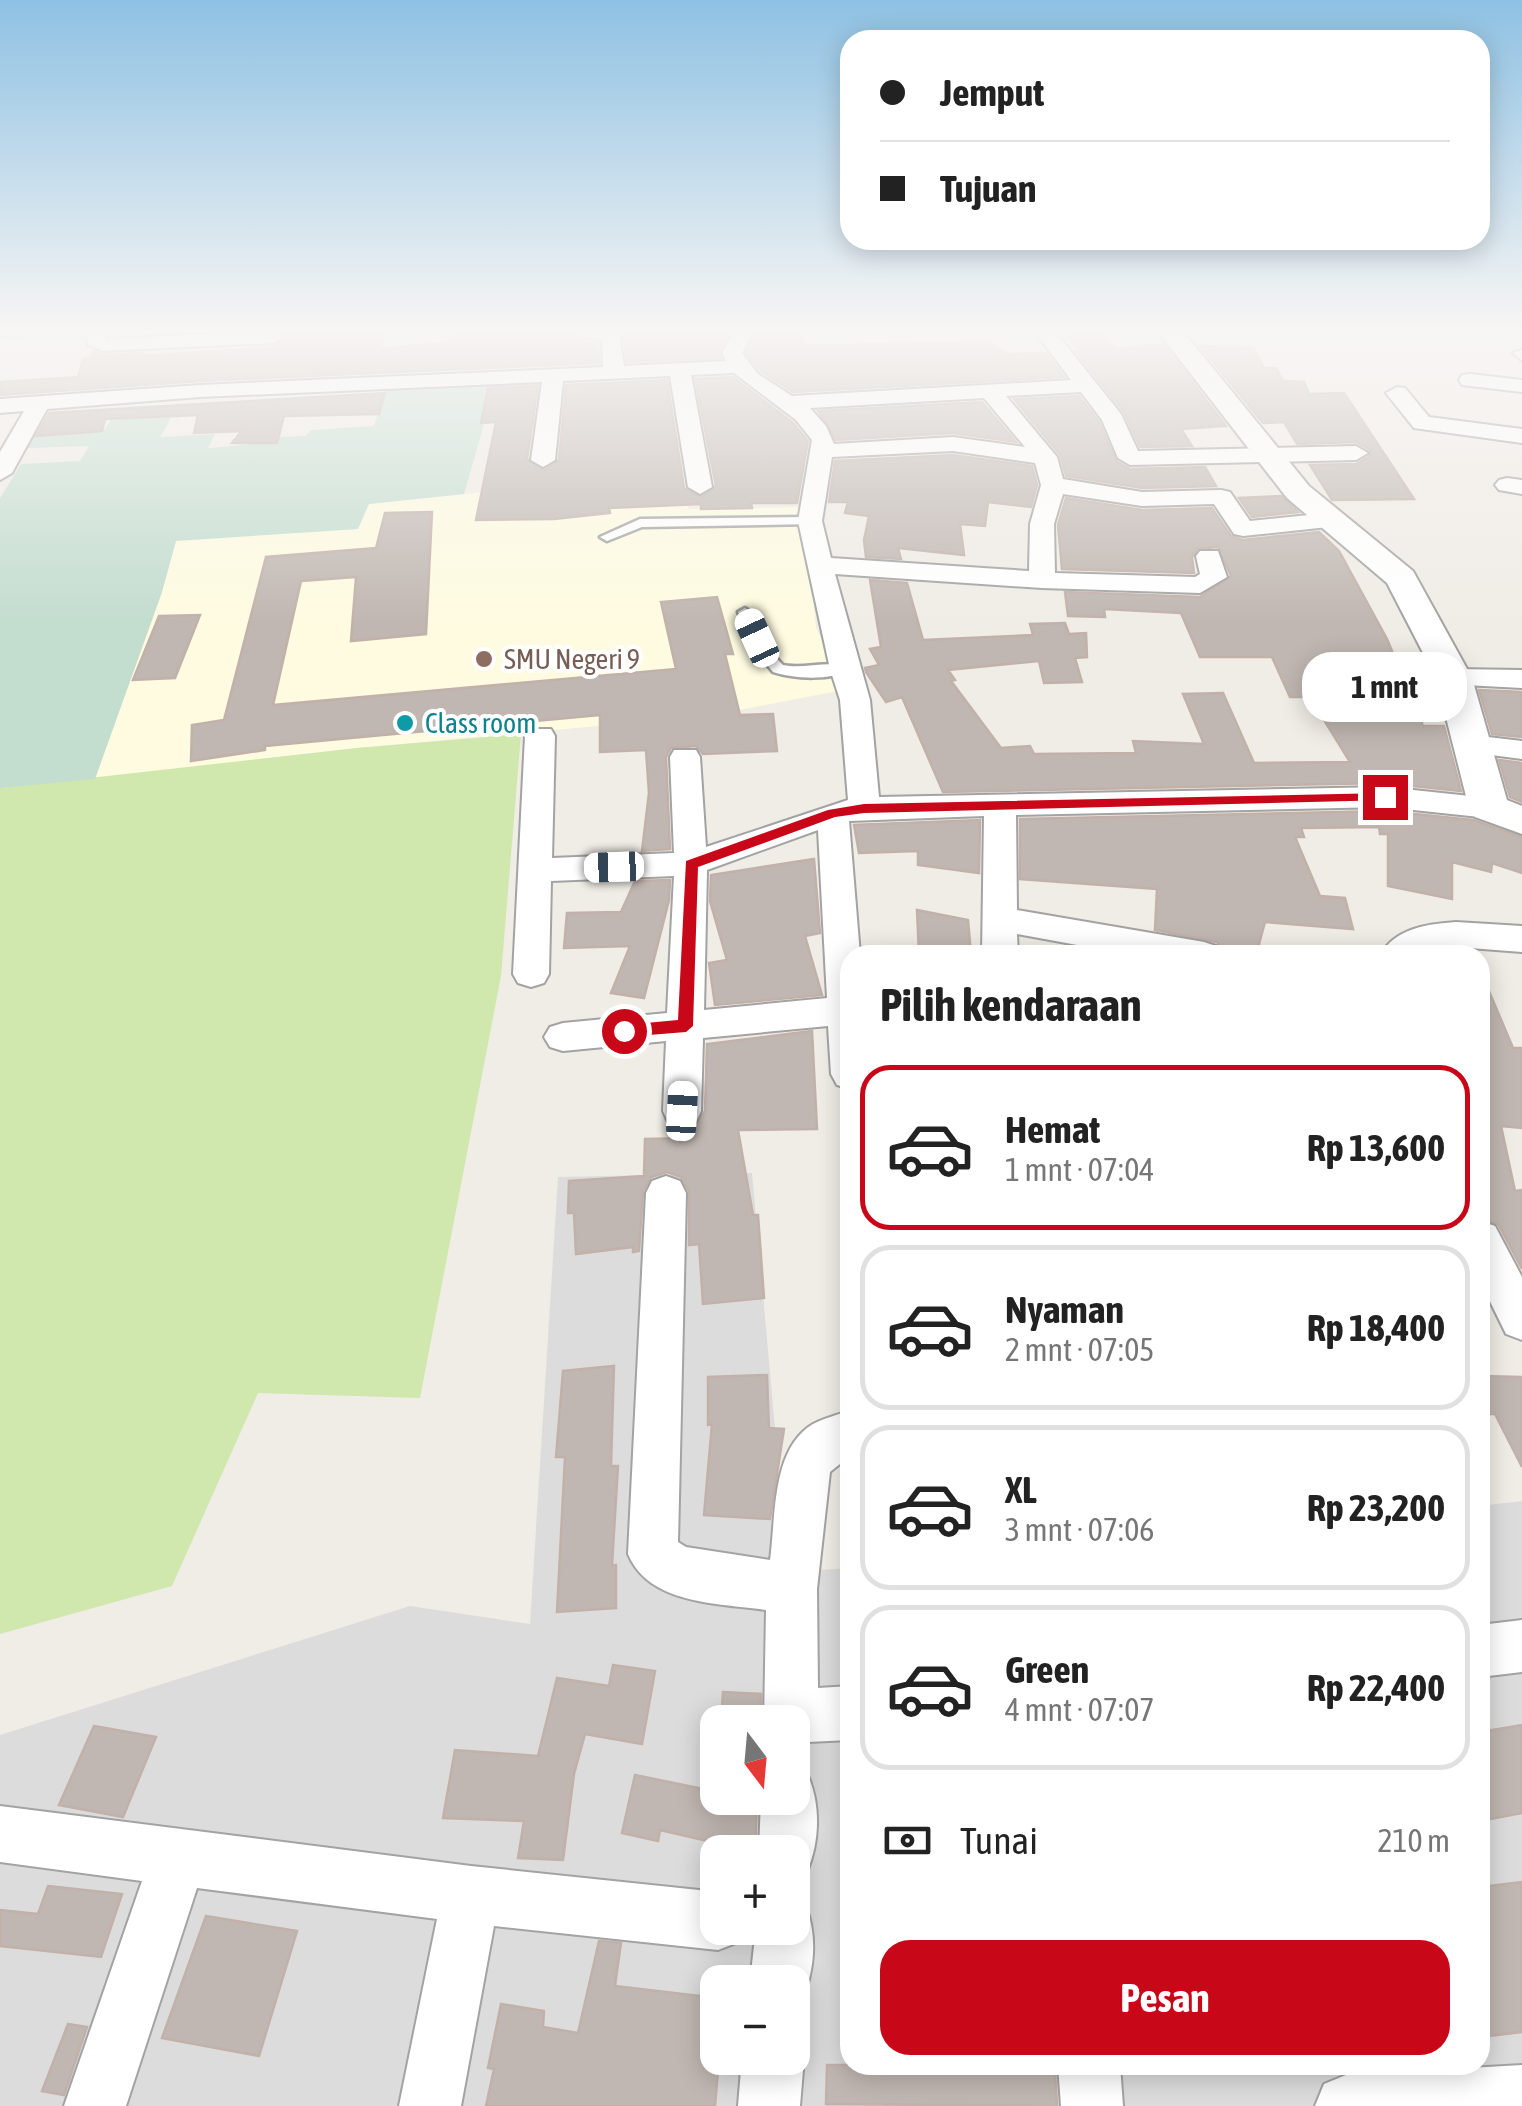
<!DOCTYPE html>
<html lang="id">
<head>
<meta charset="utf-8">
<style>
	:root { --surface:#fff; --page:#f6f6f6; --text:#222; --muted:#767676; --line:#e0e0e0; --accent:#c80719 }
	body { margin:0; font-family:"Asap Condensed",sans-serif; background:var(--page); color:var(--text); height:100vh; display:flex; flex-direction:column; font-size:38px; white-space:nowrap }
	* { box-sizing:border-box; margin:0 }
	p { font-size:32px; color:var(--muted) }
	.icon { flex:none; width:55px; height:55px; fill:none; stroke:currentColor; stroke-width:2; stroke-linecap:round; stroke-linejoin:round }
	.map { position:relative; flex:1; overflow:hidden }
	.drawer { position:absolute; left:840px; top:945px; width:650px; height:1130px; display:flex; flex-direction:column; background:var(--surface); border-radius:30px; box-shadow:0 5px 25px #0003 }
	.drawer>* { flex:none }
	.top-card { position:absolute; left:840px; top:30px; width:650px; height:220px; border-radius:30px; box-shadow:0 5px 25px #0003; display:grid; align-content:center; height:220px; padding:0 40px; background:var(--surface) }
	.needle { width:65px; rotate:164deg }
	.fabs { position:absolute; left:700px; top:1705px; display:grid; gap:20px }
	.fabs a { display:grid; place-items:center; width:110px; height:110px; border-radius:20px; background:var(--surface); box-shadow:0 5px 25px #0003; font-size:50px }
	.end { position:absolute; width:45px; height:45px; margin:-22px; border:12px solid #c80719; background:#fff; box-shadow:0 0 0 5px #fff }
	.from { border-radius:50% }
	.bubble { position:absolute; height:70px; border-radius:30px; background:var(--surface); box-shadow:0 5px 25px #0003; font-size:32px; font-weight:700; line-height:70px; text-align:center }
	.car { position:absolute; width:30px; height:60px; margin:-30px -15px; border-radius:12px; box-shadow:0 0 8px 2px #0007; background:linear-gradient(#fff 24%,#345 0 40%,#fff 0 76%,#345 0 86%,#fff 0) }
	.top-card b { display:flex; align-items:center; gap:35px; height:95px; font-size:38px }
	.top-card b+b { border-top:2px solid var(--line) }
	.top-card i { width:25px; height:25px; background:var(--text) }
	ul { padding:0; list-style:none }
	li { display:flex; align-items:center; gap:30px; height:165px; margin:0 20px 15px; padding:0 20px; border:5px solid var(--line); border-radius:30px }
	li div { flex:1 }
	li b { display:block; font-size:38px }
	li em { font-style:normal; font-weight:700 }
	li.selected { border-color:var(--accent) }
	li>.icon { width:90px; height:90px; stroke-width:1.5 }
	h2 { padding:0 40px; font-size:45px; line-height:120px }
	.pay { display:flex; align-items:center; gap:25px; height:110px; padding:0 40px; font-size:38px }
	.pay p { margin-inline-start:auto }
	.primary-button { display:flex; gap:20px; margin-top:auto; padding:20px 40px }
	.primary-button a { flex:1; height:115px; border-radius:30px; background:var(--accent); color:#fff; font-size:40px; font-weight:700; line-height:115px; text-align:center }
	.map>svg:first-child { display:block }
</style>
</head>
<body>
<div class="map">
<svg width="1522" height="2106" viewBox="0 0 1522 2106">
	<rect width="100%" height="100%" fill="#f0ece6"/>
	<path fill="#dddcdc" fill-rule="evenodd" d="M 752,1173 L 788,1572 L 850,1568 L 850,2065 L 1480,2065 L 1480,1506 L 1522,1501 L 1522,2106 L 0,2106 L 0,1735 L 410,1606 L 530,1624 L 558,1177 ZM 718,1722 L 792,1722 L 792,1798 L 718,1798 ZM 718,1852 L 792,1852 L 792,1928 L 718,1928 ZM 718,1982 L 792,1982 L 792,2058 L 718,2058 Z"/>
	<path fill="#fefbe1" d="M 584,482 L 684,499 L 689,509 L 804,507 L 816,627 L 843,690 L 709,716 L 357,748 L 95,779 L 162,592 L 176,540 L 357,529 L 368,504 Z"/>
	<path fill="#d0e8ae" d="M 521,734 L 501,976 L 420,1398 L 258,1393 L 172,1586 L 0,1634 L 0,788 L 357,748 Z"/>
	<path fill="#c3ddcf" d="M 541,377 L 535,398 L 491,400 L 464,494 L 369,504 L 358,529 L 176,541 L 162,592 L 95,779 L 0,788 L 0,498 L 21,464 L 80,461 L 89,446 L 27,448 L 36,433 L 105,429 L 114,415 L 174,413 L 160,437 L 215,434 L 208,448 C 229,447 245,443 266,444 L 271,437 L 305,436 L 311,430 L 374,426 L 388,383 Z"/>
	<path fill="#c0b7b2" stroke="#c1b1a9" stroke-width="2.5" d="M 277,329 L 386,329 L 380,348 L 449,343 L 452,331 L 562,329 L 568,337 L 598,344 L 599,363 L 200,381 L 0,395 L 0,382 L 78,377 L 83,359 L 90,358 L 94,351 L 103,355 L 142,353 L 141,356 L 274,347 L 288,338 Z
		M 664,329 L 731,329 L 719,351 L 720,358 L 627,362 L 623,332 L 664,332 Z
		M 759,329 L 801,329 L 804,346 L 988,341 L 1008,354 L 1046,353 L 1064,377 L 793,392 L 761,371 L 746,353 Z
		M 1063,329 L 1097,329 L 1115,348 L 1164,345 L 1226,426 L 1181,429 L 1192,446 L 1140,447 L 1124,412 L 1076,352 L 1079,352 Z
		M 1200,346 L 1253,347 L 1264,368 L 1276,368 L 1283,381 L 1304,382 L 1309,394 L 1344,393 L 1414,499 L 1332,500 L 1310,465 L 1356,464 L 1370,456 L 1370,450 L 1356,442 L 1297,444 L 1284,422 L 1263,423 Z
		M 733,377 L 793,423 L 808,441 L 797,503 L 751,503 L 752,508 L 701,509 L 701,504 L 609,508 L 610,513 L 554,519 L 476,520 L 496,422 L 481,423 L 488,388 L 538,386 L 527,459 L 545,470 L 559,460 L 566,385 L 667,380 L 684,488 L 702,497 L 716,486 L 695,379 Z
		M 385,393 L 379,414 L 284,416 L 277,443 L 232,443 L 242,431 L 194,433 L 198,415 L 105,419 L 102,431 L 36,436 L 49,413 Z
		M 1079,396 L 1099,422 L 1116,461 L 1130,469 L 1205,467 L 1216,486 L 1142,488 L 1066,476 L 1060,455 L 1014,399 Z
		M 982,402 L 1016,442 L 953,433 L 836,440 L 818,411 Z
		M 953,455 L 1032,466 L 1037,485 L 1031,507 L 988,502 L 985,526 L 960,524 L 964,555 L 898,548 L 901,559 L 866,557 L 864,540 L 869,516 L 845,513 L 848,502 L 829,502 L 835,461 Z
		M 1281,496 L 1298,512 L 1252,517 L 1239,498 Z
		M 1066,498 L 1142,510 L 1212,508 L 1231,536 L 1242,540 L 1319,532 L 1339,551 L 1387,639 L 1423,726 L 1444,726 L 1461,791 L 1385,783 L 943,792 L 902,697 L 886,702 L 866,672 L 865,668 L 879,665 L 870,649 L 881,647 L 870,580 L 907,583 L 923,640 L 1033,635 L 1030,624 L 1065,623 L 1069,634 L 1086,633 L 1087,657 L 1075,658 L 1082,682 L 1044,683 L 1039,661 L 948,670 L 955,680 L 951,681 L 1001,748 L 1030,746 L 1034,754 L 1136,753 L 1133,741 L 1204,744 L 1183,694 L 1223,693 L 1254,763 L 1350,762 L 1310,697 L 1290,697 L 1272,657 L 1200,657 L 1181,613 L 1104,609 L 1105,617 L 1068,616 L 1065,592 L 1200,597 L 1231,576 L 1218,547 L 1197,549 L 1192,557 L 1194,573 L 1062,569 L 1058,525 Z
		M 432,512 L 426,634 L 351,641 L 356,577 L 301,581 L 273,705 L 676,669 L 661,602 L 717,597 L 733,654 L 725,654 L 740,715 L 773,714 L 777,751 L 703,754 L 696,746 L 671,748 L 666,757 L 670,849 L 642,851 L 649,793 L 646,750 L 600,752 L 600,715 L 265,746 L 265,750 L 191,761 L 192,725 L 224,720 L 266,557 L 376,548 L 385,513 Z
		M 200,615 L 175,678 L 133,680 L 159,616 Z
		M 1479,690 L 1522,692 L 1522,737 L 1492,734 Z
		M 1499,760 L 1522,763 L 1522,802 L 1510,797 Z
		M 1385,811 L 1473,820 L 1522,837 L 1522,873 L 1492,863 L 1491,872 L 1452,862 L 1452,899 L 1388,886 L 1388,834 L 1380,834 L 1379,827 L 1301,828 L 1304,837 L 1295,837 L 1320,896 L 1345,898 L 1353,929 L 1265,922 L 1256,955 L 1226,955 L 1217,942 L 1155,930 L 1157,889 L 1020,879 L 1020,819 Z
		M 980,820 L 979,873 L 918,865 L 918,851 L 859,853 L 854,825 Z
		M 814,859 L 820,933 L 805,936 L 822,995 L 715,1005 L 709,963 L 727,960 L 710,901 L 711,875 Z
		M 670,880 L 669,900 L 644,998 L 611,993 L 630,946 L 564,948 L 567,913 L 621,912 L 635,881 Z
		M 917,910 L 968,920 L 971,954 L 919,955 Z
		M 1480,970 L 1513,1048 L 1522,1048 L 1522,1128 L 1501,1126 L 1515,1191 L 1522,1190 L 1522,1269 L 1498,1224 L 1480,1218 Z
		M 812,1031 L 817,1129 L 738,1130 L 753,1215 L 758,1215 L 764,1298 L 703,1304 L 699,1244 L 689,1245 L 689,1191 L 681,1177 L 667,1172 L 651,1177 L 643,1191 L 639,1251 L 633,1252 L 633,1247 L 576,1254 L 574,1213 L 568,1213 L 569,1181 L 644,1176 L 645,1139 L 694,1138 L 694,1127 L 705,1111 L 707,1044 Z
		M 614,1366 L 611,1466 L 618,1466 L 612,1565 L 616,1565 L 616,1608 L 557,1612 L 565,1457 L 556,1457 L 563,1371 Z
		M 767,1375 L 769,1428 L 784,1429 L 770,1519 L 704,1515 L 712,1424 L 708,1425 L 708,1377 Z
		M 1480,1376 L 1522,1377 L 1522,1467 L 1495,1414 L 1480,1414 Z
		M 613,1665 L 655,1671 L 642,1744 L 585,1734 L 574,1774 L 563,1860 L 518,1858 L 524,1821 L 443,1818 L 455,1750 L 538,1756 L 557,1678 L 609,1686 Z
		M 723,1692 L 761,1694 L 760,1722 L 721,1722 Z
		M 1522,1725 L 1522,1813 L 1480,1821 L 1480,1732 Z
		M 94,1726 L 156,1737 L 123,1817 L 59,1805 Z
		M 635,1775 L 718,1792 L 718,1798 L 757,1798 L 755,1852 L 660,1830 L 658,1841 L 622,1833 Z
		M 1522,1882 L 1522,2032 L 1480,2037 L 1480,1887 Z
		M 48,1886 L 122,1894 L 101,1957 L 0,1946 L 0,1910 L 38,1914 Z
		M 206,1916 L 297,1931 L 259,2056 L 162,2038 Z
		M 599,1941 L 621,1943 L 615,1986 L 718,1998 L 719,2058 L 715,2106 L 486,2106 L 494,2069 L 488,2068 L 501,2004 L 544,2011 L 543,2027 L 578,2033 Z
		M 68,2024 L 87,2027 L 64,2095 L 42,2091 Z
		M 827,2065 L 947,2065 L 1055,2073 L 1057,2106 L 826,2104 Z"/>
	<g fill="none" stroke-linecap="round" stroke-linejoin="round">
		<g stroke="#a3a3a3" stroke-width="5">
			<path id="service" d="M 1522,350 L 1522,360 L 1513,353 Z
				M 810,517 L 815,518 L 815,524 L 642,527 L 607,541 L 600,537 L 640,519 Z
				M 745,608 C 763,619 766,650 783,665 C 804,670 834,658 852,669 C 832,681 794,679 773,672 L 756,651 L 738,612 Z"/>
		</g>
		<g stroke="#a3a3a3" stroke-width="4">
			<path id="minor" d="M 0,329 L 39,329 L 29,335 L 0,336 Z
				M 86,329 L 106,329 L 106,339 L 274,331 L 284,337 L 274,343 L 103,351 L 88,345 Z
				M 566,329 L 619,333 L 624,366 L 726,361 L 722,353 L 735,329 L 755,329 L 742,353 L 758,374 L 792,396 L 1071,380 L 1033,329 L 1053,329 L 1121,414 L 1138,451 L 1356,446 L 1368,453 L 1356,460 L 1130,465 L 1118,458 L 1102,420 L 1081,392 L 1006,396 L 1057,457 L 1063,479 L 1142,492 L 1221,490 L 1230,492 L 1250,521 L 1328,513 L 1340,520 L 1328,527 L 1243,536 L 1234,534 L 1214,504 L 1142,506 L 1063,494 L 1054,524 L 1055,573 L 1195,577 L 1200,574 L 1196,556 L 1200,551 L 1218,551 L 1227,577 L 1200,593 L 1042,588 L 835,574 L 870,700 L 879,797 L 1385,787 L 1489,798 L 1500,801 L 1505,808 L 1500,815 L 1489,818 L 1385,807 L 1016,815 L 1017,910 L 1204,942 L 1216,946 L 1222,955 L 1132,955 L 1017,934 L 1018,955 L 982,955 L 984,816 L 849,821 L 860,955 L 850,955 L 850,1089 L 837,1085 L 831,1074 L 828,1026 L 703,1038 L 701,1111 L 696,1122 L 682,1127 L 668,1122 L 663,1111 L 666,1041 L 563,1051 L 550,1047 L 544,1037 L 550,1027 L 563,1023 L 667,1013 L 674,876 L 551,881 L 549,974 L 544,983 L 531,987 L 518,983 L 513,974 L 525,736 L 529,729 L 551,729 L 555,736 L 552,858 L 674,853 L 670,757 L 674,750 L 696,750 L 700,757 L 706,847 L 848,800 L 840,700 L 830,669 L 798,521 L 812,440 L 796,420 L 734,373 L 691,375 L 712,487 L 700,494 L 688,487 L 670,376 L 563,381 L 555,460 L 543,467 L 531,460 L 542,382 L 200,397 L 47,409 L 12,473 L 0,480 L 0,452 L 24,411 L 0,413 L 0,399 L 200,385 L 603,367 L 602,341 L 569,333 ZM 984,398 L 1025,447 L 953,437 L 834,444 L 826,426 L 810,408 ZM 953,451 L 1035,463 L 1041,485 L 1030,524 L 1029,571 L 831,558 L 822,521 L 832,457 ZM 818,830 L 827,998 L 704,1010 L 707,870 Z
				M 1470,374 L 1522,380 L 1522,392 L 1462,385 L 1459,380 L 1462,375 Z
				M 1397,387 L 1405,388 L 1429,417 L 1522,429 L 1522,443 L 1414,428 L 1386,393 Z
				M 1507,478 L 1522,480 L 1522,494 L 1499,490 L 1495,485 L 1499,480 Z
				M 1454,669 L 1522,670 L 1522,688 L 1444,684 L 1440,678 L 1444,672 Z
				M 1471,735 L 1522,741 L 1522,759 L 1460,751 L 1456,744 L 1460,737 Z
				M 1456,922 L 1522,926 L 1522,952 L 1456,947 L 1420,955 L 1380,955 C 1396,928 1427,924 1456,922 Z
				M 666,1176 L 680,1181 L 686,1193 L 678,1542 L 686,1547 L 770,1560 C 776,1517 771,1449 813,1424 C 824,1418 838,1415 850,1410 L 850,1456 L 830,1472 L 817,1589 L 818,1688 L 850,1686 L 850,1740 L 808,1742 L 792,1748 L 792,1722 L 764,1722 L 766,1610 C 719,1603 649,1605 628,1554 L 646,1193 L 652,1181 Z
				M 1480,1221 L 1495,1226 L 1522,1277 L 1522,1340 L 1506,1334 L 1480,1281 Z
				M 1522,1620 L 1522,1672 L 1480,1677 L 1480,1625 Z
				M 792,1772 L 809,1778 C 821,1808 819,1843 807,1872 L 792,1878 L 792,1852 L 759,1852 L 761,1798 L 792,1798 Z
				M 0,1806 L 471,1866 L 718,1892 L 718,1928 L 745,1928 L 739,1942 L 718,1950 L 494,1926 L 461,2106 L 399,2106 L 437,1919 L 197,1888 L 126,2106 L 64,2106 L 142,1881 L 0,1862 Z
				M 792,1902 L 806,1907 C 818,1938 814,1973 801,2003 L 792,2007 L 792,1982 L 750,1982 L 756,1928 L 792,1928 Z
				M 792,2035 L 804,2058 L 800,2106 L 738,2106 L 742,2058 L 792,2058 Z
				M 1058,2065 L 1120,2065 L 1123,2106 L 1061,2106 Z
				M 1522,2065 L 1522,2106 L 1315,2106 L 1324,2084 L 1346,2075 Z"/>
		</g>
		<g stroke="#a3a3a3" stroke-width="4">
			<path id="tertiary" d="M 1156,329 L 1181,329 L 1309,486 L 1413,571 L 1472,678 L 1507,800 L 1522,806 L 1522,834 L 1475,817 L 1469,808 L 1436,678 L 1387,583 L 1287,498 Z"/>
		</g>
		<use href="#service" fill="#fff" fill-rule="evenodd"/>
		<use href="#minor" fill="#fff" fill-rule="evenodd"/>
		<use href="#tertiary" fill="#fff" fill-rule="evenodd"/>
	</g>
	<linearGradient id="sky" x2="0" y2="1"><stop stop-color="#8ec1e3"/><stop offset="0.53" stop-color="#f8f6f4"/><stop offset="1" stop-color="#f8f6f4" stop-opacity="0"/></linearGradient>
	<rect width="1522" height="623" fill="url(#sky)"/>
	<path fill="#c80719" d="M 1385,793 L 1392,797 L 1390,800 L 864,813 L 835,817 L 698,867 L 693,1026 L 686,1032 L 624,1037 L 616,1031 L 624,1025 L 678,1020 L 686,861 L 828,810 L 864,804 Z"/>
	<circle fill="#8d6e63" stroke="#fff" stroke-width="4" cx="484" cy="659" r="10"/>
	<circle fill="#0f9aa8" stroke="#fff" stroke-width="4" cx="405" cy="723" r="10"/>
	<g text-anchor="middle" stroke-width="8" stroke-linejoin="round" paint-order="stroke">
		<g font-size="28" fill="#785e54" stroke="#fff" text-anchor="start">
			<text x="504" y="669">SMU Negeri 9</text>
		</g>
		<g font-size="28" fill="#0d838f" stroke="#fff" text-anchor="start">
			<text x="425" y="733">Class room</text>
		</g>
	</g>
</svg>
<div class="fabs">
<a><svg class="needle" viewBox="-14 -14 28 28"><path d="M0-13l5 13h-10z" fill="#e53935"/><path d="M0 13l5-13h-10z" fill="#767676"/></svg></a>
<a>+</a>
<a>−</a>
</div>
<i class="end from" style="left:624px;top:1031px"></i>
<i class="end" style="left:1385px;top:797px"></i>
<div class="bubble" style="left:1302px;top:652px;width:165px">1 mnt</div>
<i class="car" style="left:757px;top:638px;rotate:335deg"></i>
<i class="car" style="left:614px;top:867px;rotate:268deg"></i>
<i class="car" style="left:682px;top:1111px;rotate:3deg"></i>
<div class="top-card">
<b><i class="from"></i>Jemput</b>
<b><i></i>Tujuan</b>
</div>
<section class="drawer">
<h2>Pilih kendaraan</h2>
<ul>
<li class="selected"><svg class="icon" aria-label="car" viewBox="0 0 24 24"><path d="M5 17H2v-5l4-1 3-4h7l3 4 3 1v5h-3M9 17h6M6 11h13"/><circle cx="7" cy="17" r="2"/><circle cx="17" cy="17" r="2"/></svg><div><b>Hemat</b><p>1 mnt · 07:04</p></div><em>Rp 13,600</em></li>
<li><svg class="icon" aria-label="car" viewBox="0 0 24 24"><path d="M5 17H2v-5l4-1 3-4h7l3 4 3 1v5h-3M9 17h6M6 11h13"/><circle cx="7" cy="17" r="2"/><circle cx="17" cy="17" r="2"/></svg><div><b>Nyaman</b><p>2 mnt · 07:05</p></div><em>Rp 18,400</em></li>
<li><svg class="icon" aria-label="car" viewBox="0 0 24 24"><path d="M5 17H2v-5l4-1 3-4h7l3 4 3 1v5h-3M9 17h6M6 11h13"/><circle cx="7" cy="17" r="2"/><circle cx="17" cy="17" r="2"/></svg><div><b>XL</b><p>3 mnt · 07:06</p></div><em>Rp 23,200</em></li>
<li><svg class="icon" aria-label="car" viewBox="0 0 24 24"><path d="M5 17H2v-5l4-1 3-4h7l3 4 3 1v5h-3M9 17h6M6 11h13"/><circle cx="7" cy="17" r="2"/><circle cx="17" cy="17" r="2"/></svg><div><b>Green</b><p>4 mnt · 07:07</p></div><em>Rp 22,400</em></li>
</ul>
<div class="pay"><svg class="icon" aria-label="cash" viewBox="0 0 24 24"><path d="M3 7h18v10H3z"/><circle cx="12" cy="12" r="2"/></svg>Tunai<p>210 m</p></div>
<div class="primary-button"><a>Pesan</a></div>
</section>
</div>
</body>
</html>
